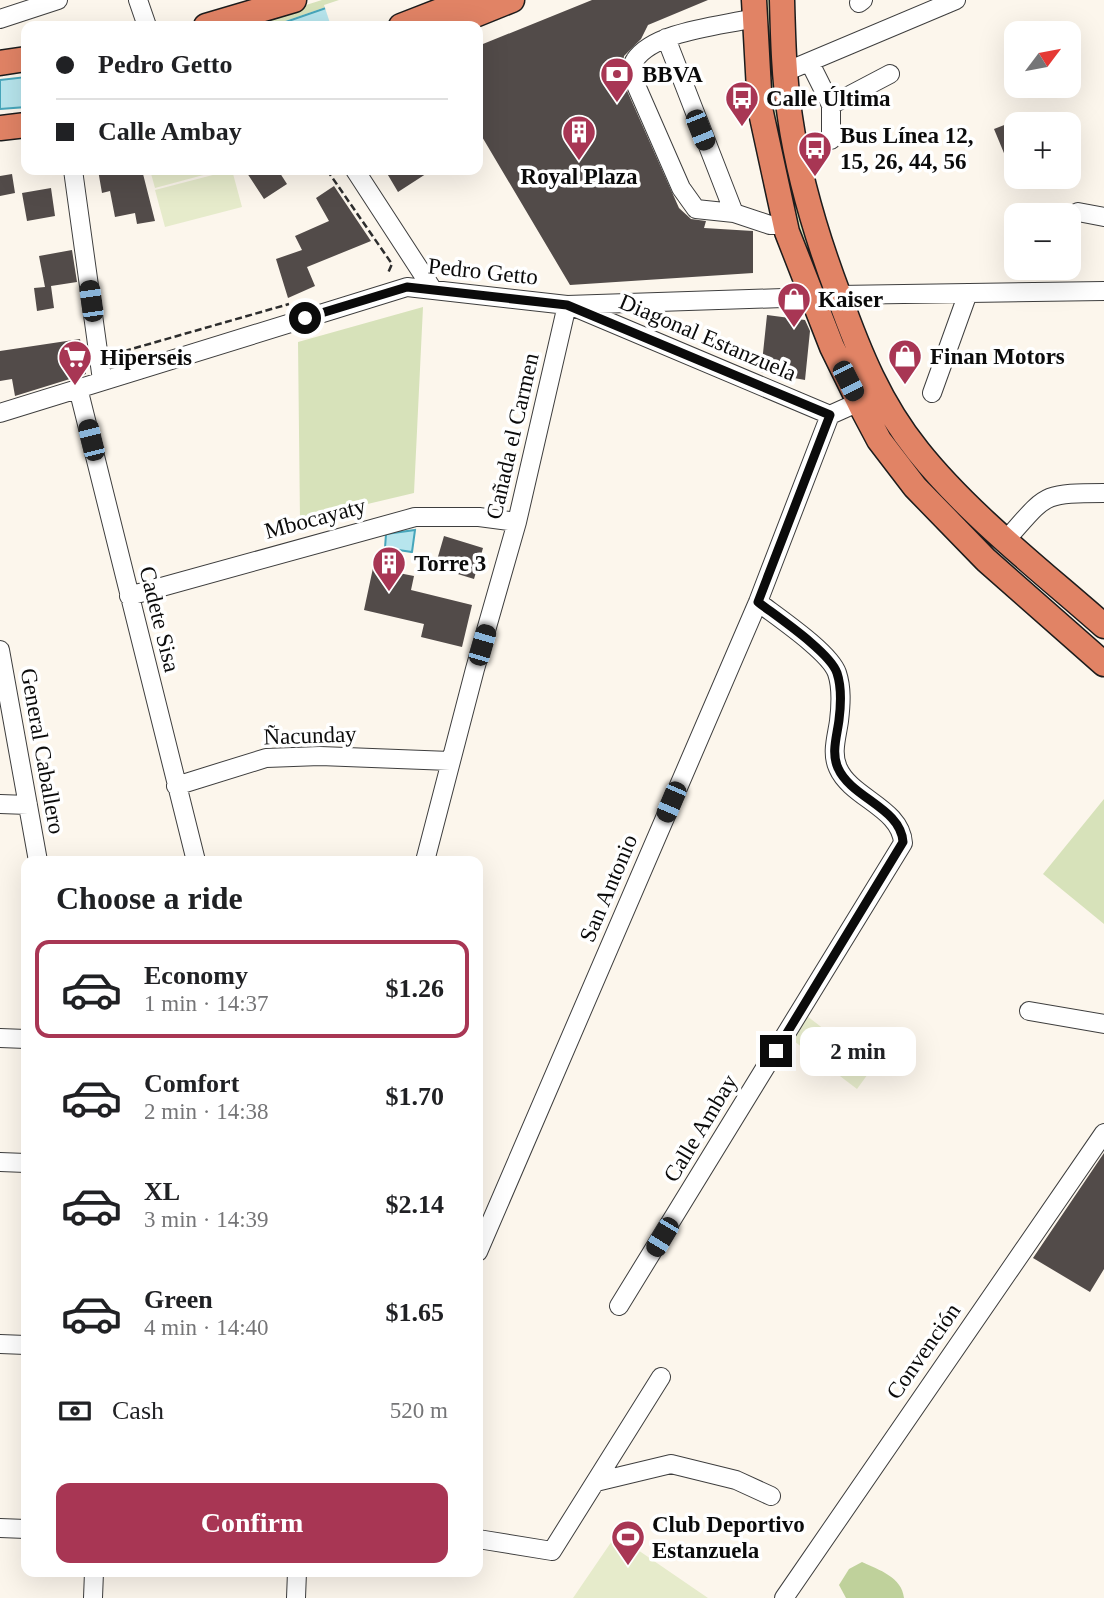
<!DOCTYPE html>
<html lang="en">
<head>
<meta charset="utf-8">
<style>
	:root { --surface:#fff; --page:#f6f6f6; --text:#202124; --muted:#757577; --line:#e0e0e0; --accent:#a83654 }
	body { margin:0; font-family:Georgia,serif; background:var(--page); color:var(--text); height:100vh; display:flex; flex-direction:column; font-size:26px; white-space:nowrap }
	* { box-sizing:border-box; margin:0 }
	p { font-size:23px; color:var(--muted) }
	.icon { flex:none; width:38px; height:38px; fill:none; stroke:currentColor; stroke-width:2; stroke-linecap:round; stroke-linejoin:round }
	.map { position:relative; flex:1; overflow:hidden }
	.details { position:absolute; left:21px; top:856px; width:462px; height:721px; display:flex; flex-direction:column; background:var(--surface); border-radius:14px; box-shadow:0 7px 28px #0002 }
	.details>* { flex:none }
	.top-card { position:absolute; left:21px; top:21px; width:462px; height:154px; border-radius:14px; box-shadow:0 7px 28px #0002; display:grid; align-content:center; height:154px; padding:0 35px; background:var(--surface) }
	.needle { width:46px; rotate:58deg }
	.tools { position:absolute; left:1004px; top:21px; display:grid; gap:14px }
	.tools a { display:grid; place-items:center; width:77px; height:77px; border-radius:14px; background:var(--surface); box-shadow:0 7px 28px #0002; font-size:35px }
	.end { position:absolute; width:32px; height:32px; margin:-16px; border:9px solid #0b0b0b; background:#fff; box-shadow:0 0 0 4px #fff }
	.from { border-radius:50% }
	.bubble { position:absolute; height:49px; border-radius:14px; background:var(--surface); box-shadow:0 7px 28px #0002; font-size:23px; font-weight:700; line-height:49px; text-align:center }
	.car { position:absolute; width:21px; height:42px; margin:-21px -10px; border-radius:9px; box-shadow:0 0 5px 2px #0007; background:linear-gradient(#222 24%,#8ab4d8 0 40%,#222 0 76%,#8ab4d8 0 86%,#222 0) }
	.top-card b { display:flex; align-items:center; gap:24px; height:66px; font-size:26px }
	.top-card b+b { border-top:2px solid var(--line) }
	.top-card i { width:18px; height:18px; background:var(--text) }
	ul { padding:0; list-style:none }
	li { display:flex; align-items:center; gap:21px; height:98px; margin:0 14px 10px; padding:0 21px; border:4px solid transparent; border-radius:14px }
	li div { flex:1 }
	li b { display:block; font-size:26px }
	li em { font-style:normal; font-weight:700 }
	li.active { border-color:var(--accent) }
	li>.icon { width:63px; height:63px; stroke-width:1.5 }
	h2 { padding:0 35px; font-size:32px; line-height:84px }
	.pay { display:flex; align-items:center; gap:18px; height:77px; padding:0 35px; font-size:26px }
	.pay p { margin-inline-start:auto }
	.button { display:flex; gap:14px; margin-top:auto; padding:14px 35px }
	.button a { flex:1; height:80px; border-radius:14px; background:var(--accent); color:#fff; font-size:28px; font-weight:700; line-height:80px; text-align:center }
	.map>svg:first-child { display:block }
</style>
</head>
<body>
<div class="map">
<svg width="1104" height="1598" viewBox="0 0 1104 1598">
	<rect width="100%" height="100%" fill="#fcf6ec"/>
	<path fill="#d7e2ba" d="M 322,0 L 346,0 L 271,26 L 254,26 L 252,22 Z
		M 765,0 L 772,0 L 830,295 L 822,295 C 798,227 775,154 769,81 C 766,54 766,27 765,0 Z
		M 423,307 L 414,493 L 300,520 L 298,342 Z
		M 1104,799 L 1104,924 L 1043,874 Z"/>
	<path fill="#bfd19b" d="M 862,1562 C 879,1570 902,1577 904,1598 L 846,1598 L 839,1585 L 849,1569 Z"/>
	<path fill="#e6ebcb" d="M 150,170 L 222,170 L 155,188 Z
		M 232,170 L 242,207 L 165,227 L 155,190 Z
		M 807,1016 L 873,1067 L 857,1089 L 790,1038 Z
		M 616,1535 L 708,1598 L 573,1598 Z"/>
	<path fill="#b7e5ed" stroke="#47a6bb" stroke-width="2" d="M 349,0 L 363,26 L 274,26 Z
		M 26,77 L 26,107 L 0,109 L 0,80 Z
		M 415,530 L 412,552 L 385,548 L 386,534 Z"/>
	<path fill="#fcf6ec" d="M 339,0 L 434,0 L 432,3 L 372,26 L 331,26 L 324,5 Z"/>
	<path fill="#524b49" d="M 592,0 L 708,0 L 648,25 L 641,39 L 624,56 L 621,77 L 679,208 L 691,219 L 706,221 L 704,228 L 753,231 L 753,273 L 570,285 L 478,130 L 478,46 Z
		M 1017,120 L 1017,154 L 1006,158 L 994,129 Z
		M 98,170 L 142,170 L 155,221 L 137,224 L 135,213 L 115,217 L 110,191 L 102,193 Z
		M 245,170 L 278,170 L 287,184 L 264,199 Z
		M 385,170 L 432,170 L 398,192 Z
		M 12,174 L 15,193 L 0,196 L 0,176 Z
		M 334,186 L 371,241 L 307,267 L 315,286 L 288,298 L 276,259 L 302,250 L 295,236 L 329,221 L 316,198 Z
		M 51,188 L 55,216 L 27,221 L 22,193 Z
		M 72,250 L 77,282 L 51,286 L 54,308 L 37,311 L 34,288 L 45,287 L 39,256 Z
		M 767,315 L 805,320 L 810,331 L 805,380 L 761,372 Z
		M 80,339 L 86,374 L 15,396 L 12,379 L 0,381 L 0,351 Z
		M 444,536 L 483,548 L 474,579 L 435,567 Z
		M 373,568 L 414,576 L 411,590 L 472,605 L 462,647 L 421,637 L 424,624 L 364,610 Z
		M 1104,1153 L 1104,1269 L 1090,1292 L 1033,1258 Z"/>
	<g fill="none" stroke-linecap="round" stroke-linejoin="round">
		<g stroke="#3e3e3e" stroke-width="20">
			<path id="minor" d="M 138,0 L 147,26
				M 859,3 L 863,0
				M 754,18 C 722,26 654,31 635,60 C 632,64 632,70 632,76 L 681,188 L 696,209 L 734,213 L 770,225 L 786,225
				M 0,19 L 58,0
				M 666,38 L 734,213
				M 810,63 L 831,105 L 831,140
				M 785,72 L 956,0
				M 831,105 L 890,74
				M 73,170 L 102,380
				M 355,170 L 433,290
				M 1078,212 L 1104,217
				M 838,295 L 1104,291
				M 574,307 L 830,415
				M 78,388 L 196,861
				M 932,393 L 968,293
				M 0,413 L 407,287 L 567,305 L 812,297
				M 1006,540 C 1047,494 1041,493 1104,493
				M 129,596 L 415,517 L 479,517 L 517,522
				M 0,650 L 38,861
				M 176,786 L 266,758 L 320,756 L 450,761
				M 0,804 L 28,805
				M 425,861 L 475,669 L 517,522 L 567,305
				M 1029,1011 L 1104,1024
				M 0,1038 L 26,1039
				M 0,1162 L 26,1163
				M 478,1252 L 758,602 L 830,415 L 859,402
				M 619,1306 L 903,843 C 901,808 851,798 838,768 C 831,753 837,736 839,721 C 841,704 842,688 837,673 C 830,652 776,616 758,602
				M 0,1344 L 26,1345
				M 596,1482 L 671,1464 L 736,1480 L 771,1496
				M 0,1528 L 26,1529
				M 478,1539 L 552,1551 L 661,1377
				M 93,1598 L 94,1572
				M 296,1598 L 297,1572
				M 784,1598 L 1104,1133"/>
		</g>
		<g stroke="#1c1c1c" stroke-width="27">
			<path id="highway" d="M 754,0 L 760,108 L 787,232 L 832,347 L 862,408 L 879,440 L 915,487 L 986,560 L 1104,664
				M 782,0 C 783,39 784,78 790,117 C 799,179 817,238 839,296 C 859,352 880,404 918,451 C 968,514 1044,573 1104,626
				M 450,25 L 512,0
				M 206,26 L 294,0
				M 401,26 L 468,0
				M 0,63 L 26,59
				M 0,128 L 26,125"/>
		</g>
		<path stroke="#2d2d2d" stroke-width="2.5" stroke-dasharray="7 3.5" stroke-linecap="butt" d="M 100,24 L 100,26
			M 327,170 L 392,264 L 388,273
			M 114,354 L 289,304"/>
		<use href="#minor" stroke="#fff" stroke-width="18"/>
		<use href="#highway" stroke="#e18365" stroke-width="24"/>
	</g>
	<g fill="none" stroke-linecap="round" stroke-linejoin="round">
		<path stroke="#0b0b0b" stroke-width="9" d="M 305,318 L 407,287 L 567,305 L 830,415 L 758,602 C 776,616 830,652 837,673 C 842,688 841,704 839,720 C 837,736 831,753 838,768 C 851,798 901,808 903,842 L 776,1051"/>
	</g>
	<defs>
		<g id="bank-pin" transform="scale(1.75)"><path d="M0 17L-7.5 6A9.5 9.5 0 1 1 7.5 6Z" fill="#a83654" stroke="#fff"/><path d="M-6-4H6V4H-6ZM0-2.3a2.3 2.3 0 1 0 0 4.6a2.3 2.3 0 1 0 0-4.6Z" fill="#fff"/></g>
		<g id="bus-pin" transform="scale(1.75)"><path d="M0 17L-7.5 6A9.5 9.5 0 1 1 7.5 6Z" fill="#a83654" stroke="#fff"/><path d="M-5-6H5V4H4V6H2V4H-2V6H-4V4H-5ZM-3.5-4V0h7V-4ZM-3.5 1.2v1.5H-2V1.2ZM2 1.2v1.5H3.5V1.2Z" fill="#fff"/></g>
		<g id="building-pin" transform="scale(1.75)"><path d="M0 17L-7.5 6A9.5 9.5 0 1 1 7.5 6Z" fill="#a83654" stroke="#fff"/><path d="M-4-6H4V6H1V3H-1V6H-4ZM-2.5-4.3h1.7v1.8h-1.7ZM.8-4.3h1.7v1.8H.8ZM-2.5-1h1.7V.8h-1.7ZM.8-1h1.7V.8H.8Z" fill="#fff"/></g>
		<g id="shop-pin" transform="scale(1.75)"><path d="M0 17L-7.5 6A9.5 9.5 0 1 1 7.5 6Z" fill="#a83654" stroke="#fff"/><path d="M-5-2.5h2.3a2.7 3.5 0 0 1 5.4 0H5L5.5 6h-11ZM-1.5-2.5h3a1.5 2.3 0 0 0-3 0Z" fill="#fff"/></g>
		<g id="supermarket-pin" transform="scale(1.75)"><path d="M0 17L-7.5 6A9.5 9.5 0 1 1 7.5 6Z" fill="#a83654" stroke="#fff"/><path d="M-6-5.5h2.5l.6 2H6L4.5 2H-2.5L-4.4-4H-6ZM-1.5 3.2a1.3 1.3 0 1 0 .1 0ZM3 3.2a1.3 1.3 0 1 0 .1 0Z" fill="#fff"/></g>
		<g id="stadium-pin" transform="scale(1.75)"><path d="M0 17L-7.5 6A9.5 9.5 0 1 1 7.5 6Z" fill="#a83654" stroke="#fff"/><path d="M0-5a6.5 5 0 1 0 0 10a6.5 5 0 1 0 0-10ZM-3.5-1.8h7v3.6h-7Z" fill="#fff"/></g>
	</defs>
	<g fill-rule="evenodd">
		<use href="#bank-pin" x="617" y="74"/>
		<use href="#bus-pin" x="742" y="98"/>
		<use href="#building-pin" x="579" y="132"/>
		<use href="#bus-pin" x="815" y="148"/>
		<use href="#shop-pin" x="794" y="299"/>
		<use href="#shop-pin" x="905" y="356"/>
		<use href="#supermarket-pin" x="75" y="357"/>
		<use href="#building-pin" x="389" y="563"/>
		<use href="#stadium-pin" x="628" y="1537"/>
	</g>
	<g text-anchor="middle" stroke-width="7" stroke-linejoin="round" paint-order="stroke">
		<g font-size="23" font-weight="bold" fill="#0b0b0b" stroke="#fff" text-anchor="start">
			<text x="642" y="82">BBVA</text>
			<text x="766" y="106">Calle Última</text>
			<text x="840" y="143">Bus Línea 12,<tspan x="840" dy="26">15, 26, 44, 56</tspan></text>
			<text x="579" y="184" text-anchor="middle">Royal Plaza</text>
			<text x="818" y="307">Kaiser</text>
			<text x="930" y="364">Finan Motors</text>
			<text x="100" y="365">Hiperseis</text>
			<text x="414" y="571">Torre 3</text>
			<text x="652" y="1532">Club Deportivo<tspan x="652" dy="26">Estanzuela</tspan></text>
		</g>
		<g font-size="23" fill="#0b0b0b" stroke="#fff">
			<text transform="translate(483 271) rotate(6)" y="8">Pedro Getto</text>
			<text transform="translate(708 337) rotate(23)" y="8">Diagonal Estanzuela</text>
			<text transform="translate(512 436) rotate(-77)" y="8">Cañada el Carmen</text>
			<text transform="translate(315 518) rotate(-15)" y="8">Mbocayaty</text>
			<text transform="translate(160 619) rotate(76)" y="8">Cadete Sisa</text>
			<text transform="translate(310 735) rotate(-2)" y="8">Ñacunday</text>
			<text transform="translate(43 751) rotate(80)" y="8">General Caballero</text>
			<text transform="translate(608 888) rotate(-67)" y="8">San Antonio</text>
			<text transform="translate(700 1128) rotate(-59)" y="8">Calle Ambay</text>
			<text transform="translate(923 1351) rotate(-55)" y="8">Convención</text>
		</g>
	</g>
</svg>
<div class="tools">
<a><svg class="needle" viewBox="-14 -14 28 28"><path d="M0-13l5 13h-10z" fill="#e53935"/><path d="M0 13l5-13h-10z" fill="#757577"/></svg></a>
<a>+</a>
<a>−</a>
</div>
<i class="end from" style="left:305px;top:318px"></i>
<i class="end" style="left:776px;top:1051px"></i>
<div class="bubble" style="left:800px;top:1027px;width:116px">2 min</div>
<i class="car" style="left:700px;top:130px;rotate:158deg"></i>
<i class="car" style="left:91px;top:301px;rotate:352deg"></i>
<i class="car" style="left:848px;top:381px;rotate:153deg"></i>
<i class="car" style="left:91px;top:440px;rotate:346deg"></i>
<i class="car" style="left:482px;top:645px;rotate:16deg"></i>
<i class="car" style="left:671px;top:802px;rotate:203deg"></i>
<i class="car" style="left:662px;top:1237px;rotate:211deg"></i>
<div class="top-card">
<b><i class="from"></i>Pedro Getto</b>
<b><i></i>Calle Ambay</b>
</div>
<section class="details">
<h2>Choose a ride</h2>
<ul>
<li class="active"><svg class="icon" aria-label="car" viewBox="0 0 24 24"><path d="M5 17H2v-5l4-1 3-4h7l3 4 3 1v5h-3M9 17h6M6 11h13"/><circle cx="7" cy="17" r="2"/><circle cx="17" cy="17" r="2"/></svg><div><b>Economy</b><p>1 min · 14:37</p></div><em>$1.26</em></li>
<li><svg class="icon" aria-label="car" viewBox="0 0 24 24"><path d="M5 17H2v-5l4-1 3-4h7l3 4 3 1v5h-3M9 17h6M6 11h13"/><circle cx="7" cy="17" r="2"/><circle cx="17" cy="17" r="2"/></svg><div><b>Comfort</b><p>2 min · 14:38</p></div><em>$1.70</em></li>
<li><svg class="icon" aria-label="car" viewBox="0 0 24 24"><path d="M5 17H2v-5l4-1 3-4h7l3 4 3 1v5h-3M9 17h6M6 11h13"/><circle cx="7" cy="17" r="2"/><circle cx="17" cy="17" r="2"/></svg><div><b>XL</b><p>3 min · 14:39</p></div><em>$2.14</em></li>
<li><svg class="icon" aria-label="car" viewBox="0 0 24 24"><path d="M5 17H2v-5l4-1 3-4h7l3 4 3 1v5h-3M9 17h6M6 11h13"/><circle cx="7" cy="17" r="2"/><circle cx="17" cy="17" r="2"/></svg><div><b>Green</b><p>4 min · 14:40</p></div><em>$1.65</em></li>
</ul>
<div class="pay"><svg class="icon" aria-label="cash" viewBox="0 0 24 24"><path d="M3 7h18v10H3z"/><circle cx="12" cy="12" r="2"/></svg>Cash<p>520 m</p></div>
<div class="button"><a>Confirm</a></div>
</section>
</div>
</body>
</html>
